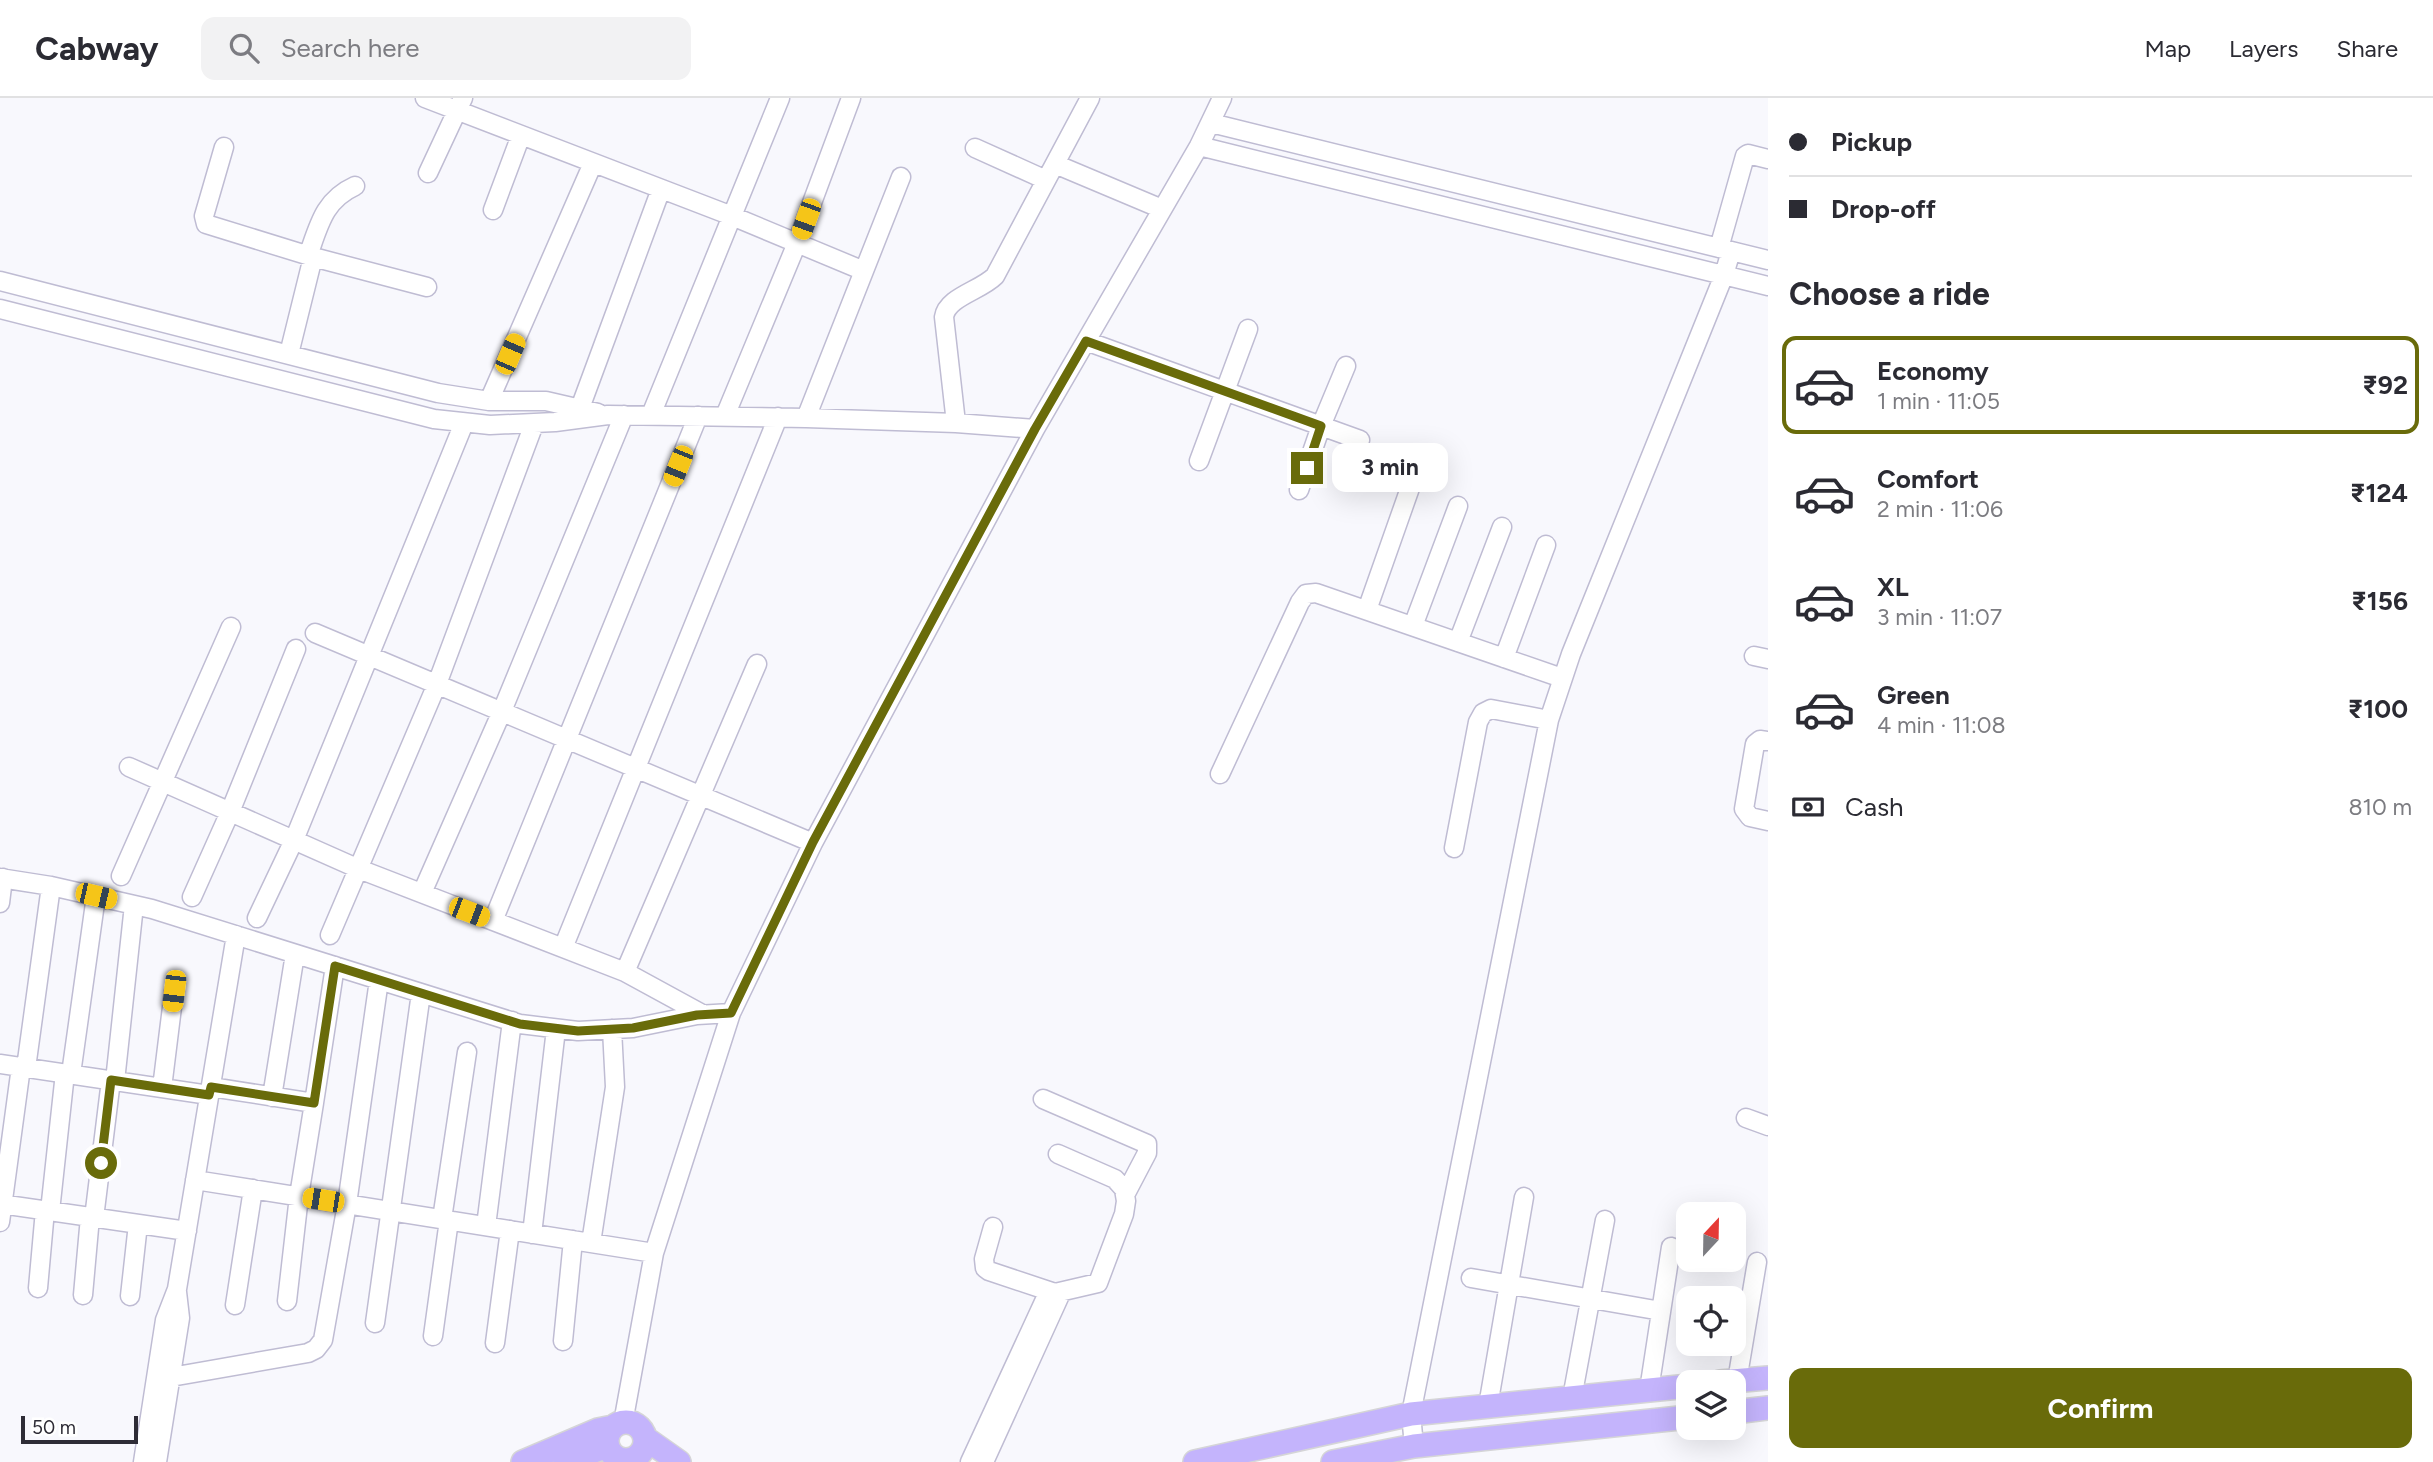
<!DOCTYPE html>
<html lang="en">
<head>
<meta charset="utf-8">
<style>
	:root { --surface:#fff; --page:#f2f2f3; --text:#2b2b33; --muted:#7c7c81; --line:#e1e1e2; --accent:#696b0a }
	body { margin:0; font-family:Figtree,sans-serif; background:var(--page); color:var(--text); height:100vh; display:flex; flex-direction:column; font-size:26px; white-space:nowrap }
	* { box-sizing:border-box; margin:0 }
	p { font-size:23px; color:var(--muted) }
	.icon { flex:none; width:38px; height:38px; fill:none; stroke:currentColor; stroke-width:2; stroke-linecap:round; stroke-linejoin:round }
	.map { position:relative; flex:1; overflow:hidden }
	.side { display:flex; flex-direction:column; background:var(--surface); width:665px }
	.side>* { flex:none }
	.hud { display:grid; align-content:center; height:154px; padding:0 21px; background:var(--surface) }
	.needle { width:46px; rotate:22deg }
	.controls { position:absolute; left:1676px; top:1104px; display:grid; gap:14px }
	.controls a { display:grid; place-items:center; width:70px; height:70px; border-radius:14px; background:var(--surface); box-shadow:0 7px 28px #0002; font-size:35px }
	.scale { position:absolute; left:21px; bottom:18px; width:117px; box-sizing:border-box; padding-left:7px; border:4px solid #2e2c36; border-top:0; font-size:19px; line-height:24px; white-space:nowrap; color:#2e2c36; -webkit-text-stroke:5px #fff; paint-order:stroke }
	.end { position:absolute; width:32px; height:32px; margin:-16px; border:9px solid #696b0a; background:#fff; box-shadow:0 0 0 4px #fff }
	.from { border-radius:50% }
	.bubble { position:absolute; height:49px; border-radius:14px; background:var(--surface); box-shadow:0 7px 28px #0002; font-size:23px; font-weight:700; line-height:49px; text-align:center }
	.car { position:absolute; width:21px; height:42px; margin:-21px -10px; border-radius:9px; box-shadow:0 0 5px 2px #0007; background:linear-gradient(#f5c518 24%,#345 0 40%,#f5c518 0 76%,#345 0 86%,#f5c518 0) }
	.hud b { display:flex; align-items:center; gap:24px; height:66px; font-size:26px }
	.hud b+b { border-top:2px solid var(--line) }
	.hud i { width:18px; height:18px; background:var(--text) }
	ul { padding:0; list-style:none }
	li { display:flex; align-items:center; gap:21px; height:98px; margin:0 14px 10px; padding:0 7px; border:4px solid transparent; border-radius:14px }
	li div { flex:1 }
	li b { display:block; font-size:26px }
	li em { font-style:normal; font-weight:700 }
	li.selected { border-color:var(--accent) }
	li>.icon { width:63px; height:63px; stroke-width:1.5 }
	h2 { padding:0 21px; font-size:32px; line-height:84px }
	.pay { display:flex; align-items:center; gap:18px; height:77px; padding:0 21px; font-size:26px }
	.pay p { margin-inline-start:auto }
	.action { display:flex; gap:14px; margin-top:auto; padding:14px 21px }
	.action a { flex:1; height:80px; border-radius:14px; background:var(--accent); color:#fff; font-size:28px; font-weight:700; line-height:80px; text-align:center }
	header { display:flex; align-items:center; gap:42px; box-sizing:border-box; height:98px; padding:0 35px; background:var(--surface); border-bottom:2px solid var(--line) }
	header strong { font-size:33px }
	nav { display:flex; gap:38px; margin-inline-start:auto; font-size:24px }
	.search { width:490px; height:63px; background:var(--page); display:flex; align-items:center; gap:18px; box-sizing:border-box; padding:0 24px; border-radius:14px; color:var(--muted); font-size:26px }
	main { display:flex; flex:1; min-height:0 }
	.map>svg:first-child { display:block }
</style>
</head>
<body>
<header>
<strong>Cabway</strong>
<div class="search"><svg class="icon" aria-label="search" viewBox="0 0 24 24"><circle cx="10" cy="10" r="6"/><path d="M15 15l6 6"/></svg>Search here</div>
<nav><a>Map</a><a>Layers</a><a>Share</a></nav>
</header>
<main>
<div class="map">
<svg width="1768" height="1364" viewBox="0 0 1768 1364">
	<rect width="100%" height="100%" fill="#f8f8fd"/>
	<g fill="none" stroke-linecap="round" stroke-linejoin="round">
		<g stroke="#bfbcd3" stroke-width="21">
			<path id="minor" d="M 425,0 L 732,118 L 864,173
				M 1211,25 L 1768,162
				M 1199,48 L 1768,188
				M 224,49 L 204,118 L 206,126 L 313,159 L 427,189
				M 975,50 L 1046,82
				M 1055,66 L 1162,111
				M 428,75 L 463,0
				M 493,112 L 521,37
				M 1719,150 L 1745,58 L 1748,56 L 1768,61
				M 308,158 C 319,127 324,102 355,88
				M 0,183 L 438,295 L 489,303 L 546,303 L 598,315
				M 0,211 L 434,321 L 490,327 L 555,324 L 608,317 L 806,320 L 956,325 L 1035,331
				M 1086,243 L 1360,342
				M 289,256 L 313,159
				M 489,303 L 593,65
				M 651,317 L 780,0
				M 725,318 L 797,145 L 851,0
				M 806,320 L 901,79
				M 576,321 L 661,91
				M 956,325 L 944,219 C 947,199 980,193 995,178 L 1090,0
				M 1199,363 L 1248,231
				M 1299,392 L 1321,328 L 1346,268
				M 1367,512 L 1410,390
				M 1413,528 L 1458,408
				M 315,535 L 813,745
				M 1458,544 L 1502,429
				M 1754,558 L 1768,561
				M 1504,560 L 1546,447
				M 1768,643 L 1760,642 L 1755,646 L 1744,711 L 1750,719 L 1768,723
				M 129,669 L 359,771 L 625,874 L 702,916
				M 1220,676 L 1300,504 L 1306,496 L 1316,495 L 1562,580
				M 1454,750 L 1478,624 L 1483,615 L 1491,611 L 1549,622
				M 121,778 L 231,529
				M 0,780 L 51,788 L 152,811 L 520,926 L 578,933 L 633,930 L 697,917 L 731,915
				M 422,795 L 502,613 L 624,317
				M 192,799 L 230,714 L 296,551
				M 0,805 L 3,780
				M 257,820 L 294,742 L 464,325
				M 493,823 L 698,318
				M 330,837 L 437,586 L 534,326
				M 563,850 L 778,319
				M 625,874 L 757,566
				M 0,966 L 209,997
				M 26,970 L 51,788
				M 71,976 L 96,798
				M 115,983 L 134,807
				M 211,989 L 314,1005 L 299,1098 L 287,1203
				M 162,990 L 174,893
				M 272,999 L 295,856
				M 1043,1001 L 1147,1046 L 1147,1055 L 1125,1097
				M 314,1005 L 335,868
				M 1746,1020 L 1768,1028
				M 195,1082 L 654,1155
				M 0,1106 L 187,1133
				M 50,1113 L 65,975
				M 94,1120 L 111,982
				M 442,1121 L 467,954
				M 0,1124 L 21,969
				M 486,1128 L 512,923
				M 993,1129 L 984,1161 L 985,1170 L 989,1173 L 1055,1195 L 1098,1185 L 1124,1116 L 1126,1103 L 1124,1091 L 1115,1081 L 1058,1056
				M 532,1136 L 556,931
				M 591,1145 L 615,989 L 612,931
				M 1471,1180 L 1661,1213
				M 38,1190 L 45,1112
				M 83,1197 L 90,1119
				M 130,1198 L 138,1126
				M 235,1207 L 253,1091
				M 375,1225 L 421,895
				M 433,1238 L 449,1122
				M 563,1243 L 573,1142
				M 495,1245 L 510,1132
				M 171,1279 L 308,1255 L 316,1251 L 323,1242 L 347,1106 L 379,882
				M 1737,1283 L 1757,1164
				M 1649,1292 L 1671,1149
				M 1572,1300 L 1605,1122
				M 1488,1308 L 1524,1099
				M 623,1325 L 654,1155 L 731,915 L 813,745 L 1035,331 L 1199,48 L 1222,0
				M 1414,1348 L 1411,1316 L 1549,622 L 1571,556 L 1724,177 L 1731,153
				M 637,1359 L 637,1364
				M 143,1364 L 165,1222 L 177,1191 L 236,837
				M 157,1364 L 180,1220 L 177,1194
				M 617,1364 L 618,1361
				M 970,1364 L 1049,1193
				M 984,1364 L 1061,1195"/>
		</g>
		<g stroke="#d5d5d7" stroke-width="26">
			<path id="major" d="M 1720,1284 L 1768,1280
				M 1734,1314 L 1768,1310
				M607 1343a19 19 0 1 1 38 0a19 19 0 1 1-38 0Z
				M 645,1340 L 679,1364
				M 523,1364 L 598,1332 L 613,1329
				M 565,1364 L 607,1348
				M 1195,1364 L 1411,1316 L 1689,1288
				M 1333,1364 L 1414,1348 L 1689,1319"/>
		</g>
		<use href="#minor" stroke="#fff" stroke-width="18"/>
		<use href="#major" stroke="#c4b4fc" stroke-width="23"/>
	</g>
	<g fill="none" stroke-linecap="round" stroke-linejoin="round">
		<path stroke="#696b0a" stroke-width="9" d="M 101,1065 L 111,982 L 209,997 L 211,989 L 314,1005 L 335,868 L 520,926 L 578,933 L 633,930 L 697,917 L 731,915 L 813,744 L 1035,331 L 1086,243 L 1321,328 L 1307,370"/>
	</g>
</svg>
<div class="controls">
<a><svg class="needle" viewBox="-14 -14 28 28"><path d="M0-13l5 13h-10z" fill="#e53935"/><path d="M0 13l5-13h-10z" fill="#7c7c81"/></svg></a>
<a><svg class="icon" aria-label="locate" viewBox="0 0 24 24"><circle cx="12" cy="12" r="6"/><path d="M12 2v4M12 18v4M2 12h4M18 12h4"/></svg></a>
<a><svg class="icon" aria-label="layers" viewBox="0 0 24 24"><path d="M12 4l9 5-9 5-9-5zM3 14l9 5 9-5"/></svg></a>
</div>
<div class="scale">50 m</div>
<i class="end from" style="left:101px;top:1065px"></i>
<i class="end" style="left:1307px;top:370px"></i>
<div class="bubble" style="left:1332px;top:345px;width:116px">3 min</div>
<i class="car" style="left:806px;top:121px;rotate:200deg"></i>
<i class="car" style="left:510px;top:256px;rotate:23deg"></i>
<i class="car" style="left:678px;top:368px;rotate:202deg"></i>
<i class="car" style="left:96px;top:798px;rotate:103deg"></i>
<i class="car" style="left:469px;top:814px;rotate:111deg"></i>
<i class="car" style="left:174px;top:893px;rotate:187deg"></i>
<i class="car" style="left:323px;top:1102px;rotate:279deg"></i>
</div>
<section class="side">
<div class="hud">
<b><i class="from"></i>Pickup</b>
<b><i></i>Drop-off</b>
</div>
<h2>Choose a ride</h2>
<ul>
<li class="selected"><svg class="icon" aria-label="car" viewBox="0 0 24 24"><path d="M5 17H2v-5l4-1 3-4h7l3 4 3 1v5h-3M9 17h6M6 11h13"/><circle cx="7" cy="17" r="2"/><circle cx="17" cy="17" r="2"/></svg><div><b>Economy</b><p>1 min · 11:05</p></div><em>₹92</em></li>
<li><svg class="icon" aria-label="car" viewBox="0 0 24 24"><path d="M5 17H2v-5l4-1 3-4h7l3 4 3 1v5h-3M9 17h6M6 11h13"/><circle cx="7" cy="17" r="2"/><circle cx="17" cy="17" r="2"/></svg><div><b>Comfort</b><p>2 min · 11:06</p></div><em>₹124</em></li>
<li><svg class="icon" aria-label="car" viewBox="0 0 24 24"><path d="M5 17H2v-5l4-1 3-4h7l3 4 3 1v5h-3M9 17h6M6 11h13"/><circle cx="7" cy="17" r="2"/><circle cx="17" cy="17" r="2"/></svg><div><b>XL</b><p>3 min · 11:07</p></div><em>₹156</em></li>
<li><svg class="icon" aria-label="car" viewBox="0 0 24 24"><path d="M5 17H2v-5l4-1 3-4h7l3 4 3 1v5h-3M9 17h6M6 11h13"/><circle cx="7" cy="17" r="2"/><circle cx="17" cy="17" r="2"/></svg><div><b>Green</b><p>4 min · 11:08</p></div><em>₹100</em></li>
</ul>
<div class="pay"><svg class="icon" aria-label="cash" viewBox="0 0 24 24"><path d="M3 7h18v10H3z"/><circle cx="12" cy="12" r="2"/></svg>Cash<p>810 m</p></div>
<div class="action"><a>Confirm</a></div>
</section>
</main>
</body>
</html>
